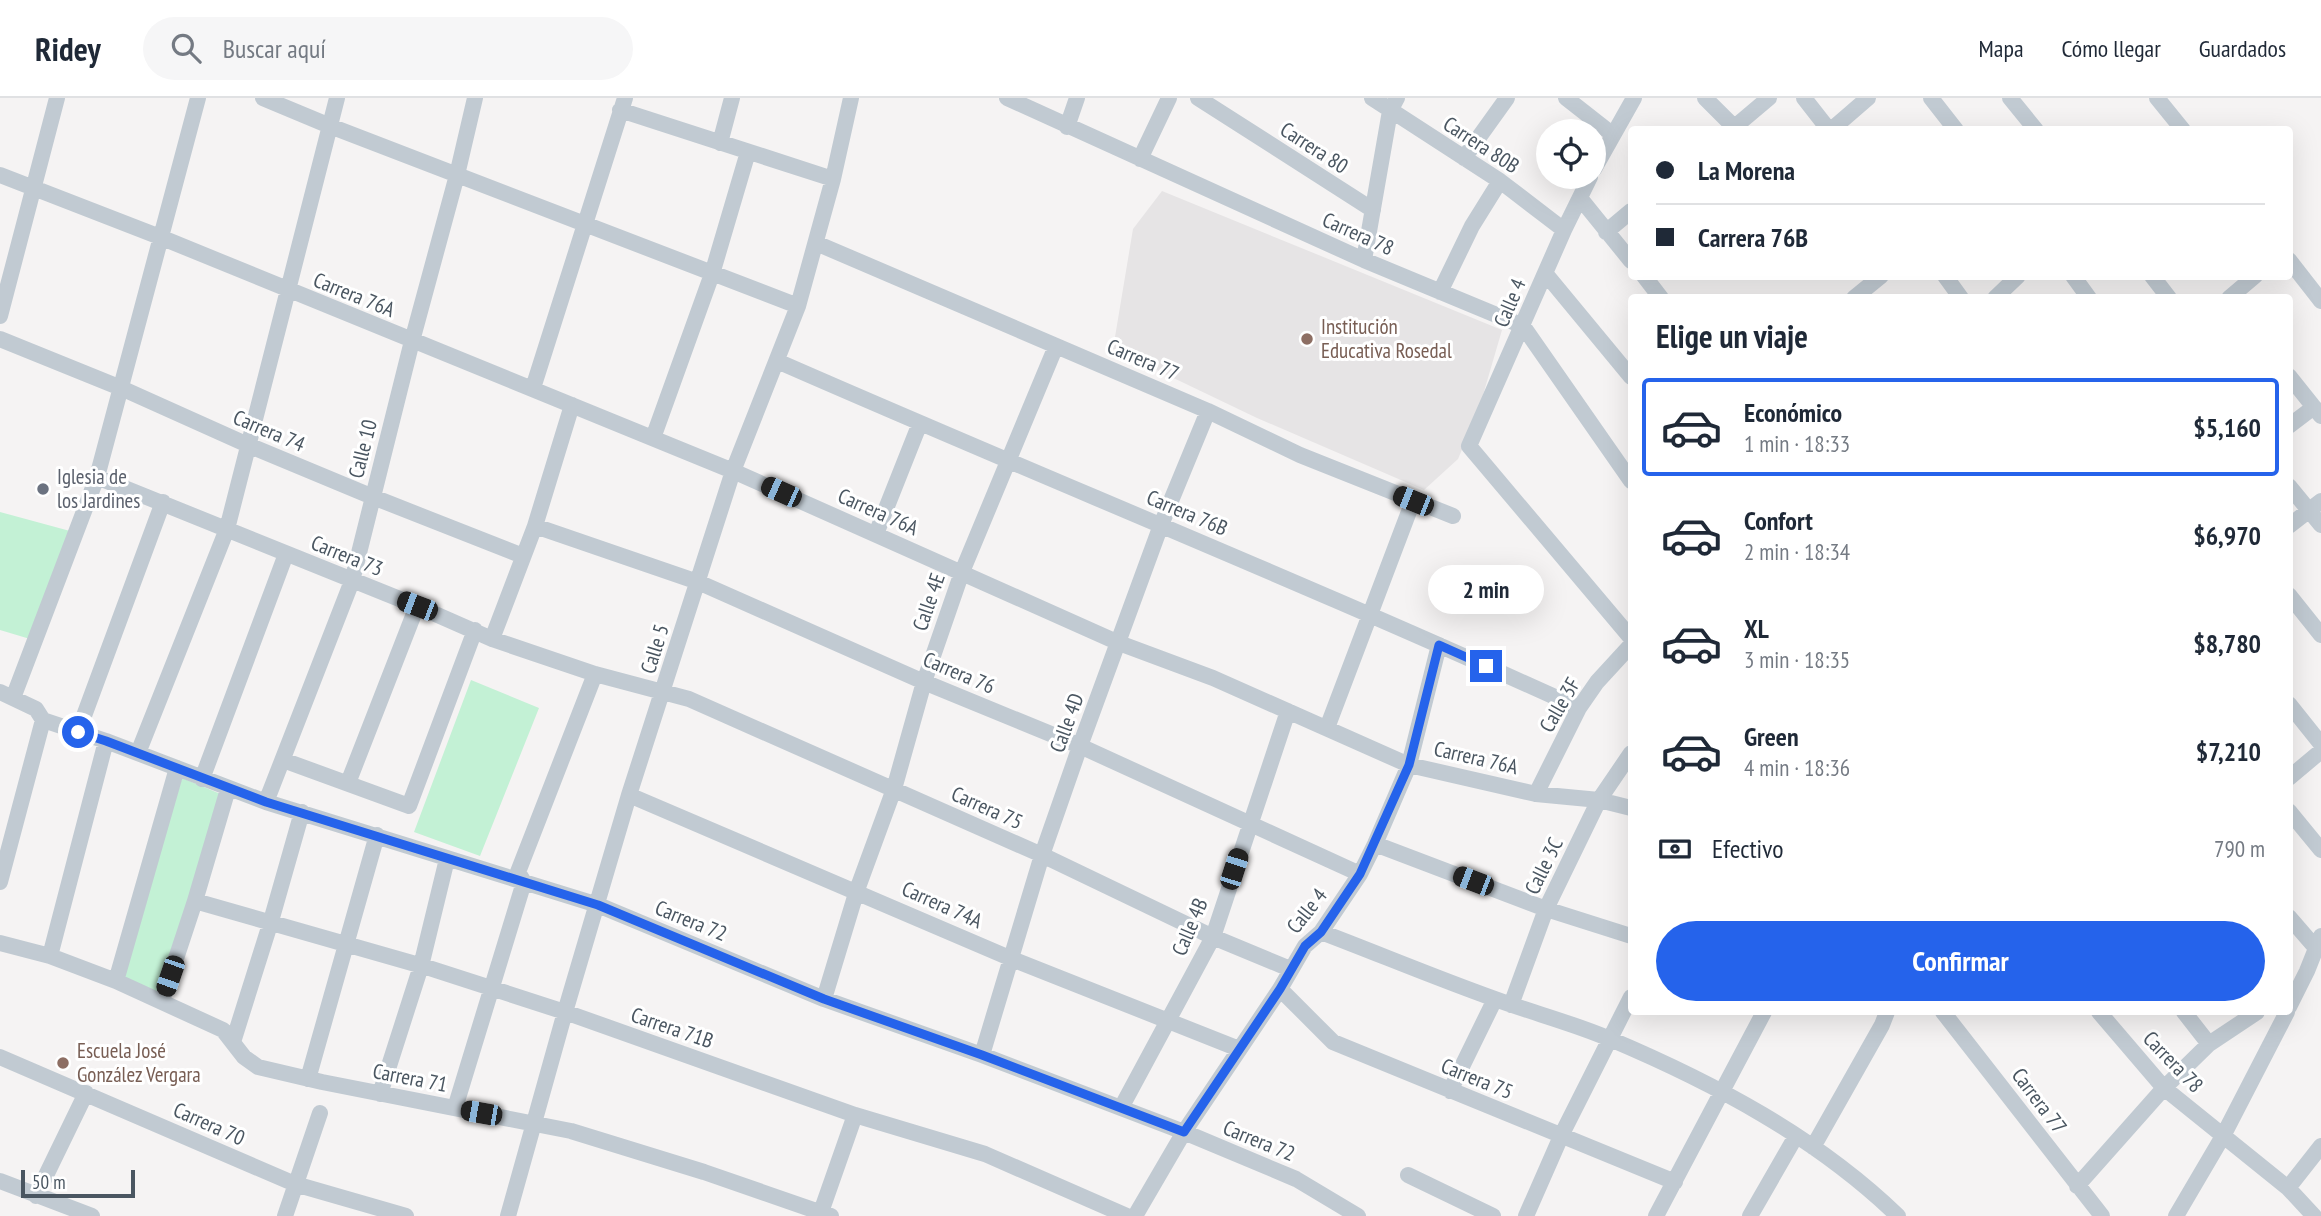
<!DOCTYPE html>
<html lang="es">
<head>
<meta charset="utf-8">
<style>
	:root { --surface:#fff; --page:#f6f6f7; --text:#1f2937; --muted:#747a83; --line:#e0e1e3; --accent:#2563eb }
	body { margin:0; font-family:"PT Sans Narrow",sans-serif; background:var(--page); color:var(--text); height:100vh; display:flex; flex-direction:column; font-size:26px; white-space:nowrap }
	* { box-sizing:border-box; margin:0 }
	p { font-size:23px; color:var(--muted) }
	.icon { flex:none; width:38px; height:38px; fill:none; stroke:currentColor; stroke-width:2; stroke-linecap:round; stroke-linejoin:round }
	.map { position:relative; flex:1; overflow:hidden }
	.side { position:absolute; left:1628px; top:196px; width:665px; height:721px; display:flex; flex-direction:column; background:var(--surface); border-radius:7px; box-shadow:0 7px 28px #0002 }
	.side>* { flex:none }
	.banner { position:absolute; left:1628px; top:28px; width:665px; height:154px; border-radius:7px; box-shadow:0 7px 28px #0002; display:grid; align-content:center; height:154px; padding:0 28px; background:var(--surface) }
	.tools { position:absolute; left:1536px; top:21px; display:grid; gap:14px }
	.tools a { display:grid; place-items:center; width:70px; height:70px; border-radius:50%; background:var(--surface); box-shadow:0 7px 28px #0002; font-size:35px }
	.scale { position:absolute; left:21px; bottom:18px; width:114px; box-sizing:border-box; padding-left:7px; border:4px solid #4a5661; border-top:0; font-size:19px; line-height:24px; white-space:nowrap; color:#4a5661; -webkit-text-stroke:5px #fff; paint-order:stroke }
	.end { position:absolute; width:32px; height:32px; margin:-16px; border:9px solid #2563eb; background:#fff; box-shadow:0 0 0 4px #fff }
	.from { border-radius:50% }
	.bubble { position:absolute; height:49px; border-radius:24px; background:var(--surface); box-shadow:0 7px 28px #0002; font-size:23px; font-weight:700; line-height:49px; text-align:center }
	.car { position:absolute; width:21px; height:42px; margin:-21px -10px; border-radius:9px; box-shadow:0 0 5px 2px #0007; background:linear-gradient(#222 24%,#8ab4d8 0 40%,#222 0 76%,#8ab4d8 0 86%,#222 0) }
	.banner b { display:flex; align-items:center; gap:24px; height:66px; font-size:26px }
	.banner b+b { border-top:2px solid var(--line) }
	.banner i { width:18px; height:18px; background:var(--text) }
	ul { padding:0; list-style:none }
	li { display:flex; align-items:center; gap:21px; height:98px; margin:0 14px 10px; padding:0 14px; border:4px solid transparent; border-radius:7px }
	li div { flex:1 }
	li b { display:block; font-size:26px }
	li em { font-style:normal; font-weight:700 }
	li.selected { border-color:var(--accent) }
	li>.icon { width:63px; height:63px; stroke-width:1.5 }
	h2 { padding:0 28px; font-size:32px; line-height:84px }
	.pay { display:flex; align-items:center; gap:18px; height:77px; padding:0 28px; font-size:26px }
	.pay p { margin-inline-start:auto }
	.cta { display:flex; gap:14px; margin-top:auto; padding:14px 28px }
	.cta a { flex:1; height:80px; border-radius:42px; background:var(--accent); color:#fff; font-size:28px; font-weight:700; line-height:80px; text-align:center }
	header { display:flex; align-items:center; gap:42px; box-sizing:border-box; height:98px; padding:0 35px; background:var(--surface); border-bottom:2px solid var(--line) }
	header strong { font-size:33px }
	nav { display:flex; gap:38px; margin-inline-start:auto; font-size:24px }
	.search { width:490px; height:63px; background:var(--page); display:flex; align-items:center; gap:18px; box-sizing:border-box; padding:0 24px; border-radius:38px; color:var(--muted); font-size:26px }
	.map>svg:first-child { display:block }
</style>
</head>
<body>
<header>
<strong>Ridey</strong>
<div class="search"><svg class="icon" aria-label="search" viewBox="0 0 24 24"><circle cx="10" cy="10" r="6"/><path d="M15 15l6 6"/></svg>Buscar aquí</div>
<nav><a>Mapa</a><a>Cómo llegar</a><a>Guardados</a></nav>
</header>
<div class="map">
<svg width="2321" height="1118" viewBox="0 0 2321 1118">
	<rect width="100%" height="100%" fill="#f5f3f3"/>
	<path fill="#e6e4e5" d="M 1162,93 L 1502,232 L 1478,314 L 1458,361 L 1424,392 L 1257,320 L 1113,251 L 1133,131 Z"/>
	<path fill="#c3f1d5" d="M 0,414 L 70,433 L 30,541 L 0,532 Z
		M 471,582 L 539,610 L 480,758 L 414,734 Z
		M 182,680 L 223,697 L 160,899 L 122,882 Z"/>
	<g fill="none" stroke-linecap="round" stroke-linejoin="round">
		<path stroke="#c1cad2" stroke-width="16" d="M 263,0 L 330,28 L 798,208
			M 1007,0 L 1364,162 L 1523,228 L 1631,383
			M 1198,0 L 1373,112
			M 1372,0 L 1500,83 L 1564,132
			M 1566,0 L 1612,36
			M 1705,0 L 1734,29
			M 1804,0 L 1829,32
			M 1931,0 L 1956,32
			M 2010,0 L 2036,32
			M 2157,0 L 2183,32
			M 620,12 L 833,81
			M 1067,29 L 1077,0
			M 1731,32 L 1769,0
			M 1831,32 L 1868,0
			M 720,45 L 732,0
			M 1464,60 L 1507,0
			M 1140,61 L 1169,0
			M 1594,71 L 1634,0
			M 0,77 L 160,139 L 733,373 L 1119,545 L 1213,580 L 1409,667 L 1536,696 L 1599,702 L 1631,710
			M 1590,79 L 1564,132 L 1469,348 L 1631,540
			M 1580,100 L 1631,163
			M 1606,134 L 1631,113
			M 816,145 L 1208,313 L 1300,357 L 1453,418
			M 1364,162 L 1390,13 L 1397,0
			M 2289,162 L 2321,203
			M 1545,175 L 1631,279
			M 1644,178 L 1661,200
			M 1945,178 L 1961,200
			M 2073,178 L 2089,200
			M 2152,178 L 2169,200
			M 1440,194 L 1472,128 L 1500,83
			M 1854,200 L 1881,178
			M 1995,200 L 2018,178
			M 2229,200 L 2255,178
			M 0,218 L 57,0
			M 0,241 L 121,290 L 248,347 L 373,399 L 523,458
			M 777,263 C 1044,380 1314,489 1579,610
			M 2289,278 L 2321,318
			M 533,290 L 625,0
			M 2289,328 L 2314,309
			M 653,340 L 712,176 L 748,54
			M 97,379 L 417,508 L 492,541 L 595,576 L 689,601 L 1042,757 L 1213,839 L 1290,871
			M 2289,388 L 2321,427
			M 535,428 L 698,484 L 924,584 L 1080,648 L 1360,776
			M 2289,428 L 2321,403
			M 876,436 L 920,325
			M 2289,497 L 2321,537
			M 492,541 L 535,428 L 572,307
			M 0,594 L 36,611 L 43,622 L 106,643 L 266,704 L 598,807 L 824,901 L 982,957 L 1184,1034 L 1296,1081 L 1358,1118
			M 13,600 L 97,379 L 198,0
			M 2289,606 L 2321,646
			M 1327,630 L 1413,403
			M 78,634 L 163,404
			M 138,655 L 227,431 L 337,0
			M 283,662 L 409,708 L 475,532
			M 2289,680 L 2321,653
			M 202,681 L 286,456
			M 348,685 L 417,508
			M 1536,696 L 1579,610 L 1597,584 L 1631,547
			M 629,697 L 1012,861 L 1239,951
			M 266,704 L 352,483 L 412,243 L 457,77 L 475,0
			M 2289,713 L 2321,752
			M 1375,746 L 1546,811 L 1631,838
			M 0,784 L 43,622
			M 195,803 L 426,869 L 565,914 L 855,1017 L 985,1056 L 1127,1118
			M 2289,819 L 2315,849
			M 1321,834 C 1379,856 1436,880 1495,901 C 1533,915 1573,925 1610,941 C 1714,985 1816,1039 1898,1118
			M 0,845 L 50,858 L 116,883 L 223,932 L 244,959 L 258,969 L 322,984 L 571,1033 L 704,1074 L 831,1118
			M 50,858 L 106,643
			M 116,883 L 177,670
			M 1280,891 L 1333,944 L 1675,1084
			M 824,901 L 857,792 L 894,691 L 924,584 L 962,474 L 1056,248
			M 162,903 L 195,803 L 228,691
			M 1511,907 L 1546,811 L 1599,702 L 1631,655
			M 2289,909 L 2307,873 L 2321,838
			M 1943,914 L 2102,1118
			M 2099,914 L 2164,990 L 2288,1090 L 2314,1118
			M 2184,914 L 2209,946
			M 233,944 L 271,823 L 302,714
			M 982,957 L 1042,757 L 1080,648 L 1161,427 L 1208,313
			M 0,959 L 295,1086 L 406,1118
			M 308,981 L 377,737
			M 1450,993 L 1495,901
			M 380,996 L 421,868 L 447,761
			M 455,1010 L 524,784 L 518,774 L 595,576
			M 1121,1010 L 1213,839 L 1288,613
			M 1813,1049 L 1882,927 L 1887,914
			M 1408,1077 L 1493,1118
			M 0,1083 L 92,1118
			M 2077,1088 L 2164,990 L 2209,946 L 2257,914
			M 2288,1090 L 2321,1048
			M 36,1098 L 86,995
			M 821,1114 L 855,1017
			M 285,1118 L 320,1015
			M 508,1118 L 565,914 L 629,697 L 733,373 L 798,208 L 833,81 L 851,0
			M 1135,1118 L 1184,1034 L 1280,891 L 1305,848 L 1321,834 L 1360,776 L 1375,746 L 1409,667 L 1439,547
			M 1526,1118 L 1562,1036 L 1631,899
			M 1656,1118 L 1764,914
			M 1750,1118 L 1796,1038
			M 2176,1118 L 2223,1038 L 2287,914"/>
	</g>
	<g fill="none" stroke-linecap="round" stroke-linejoin="round">
		<path stroke="#2563eb" stroke-width="9" d="M 78,634 L 106,643 L 266,704 L 598,807 L 824,901 L 982,957 L 1184,1034 L 1280,891 L 1305,848 L 1321,834 L 1360,776 L 1409,667 L 1439,547 L 1486,568"/>
	</g>
	<g fill="#8d6e63" stroke="#fff" stroke-width="2.5">
		<circle cx="1307" cy="241" r="7"/>
		<circle cx="63" cy="965" r="7"/>
	</g>
	<circle fill="#6b7280" stroke="#fff" stroke-width="2.5" cx="43" cy="391" r="7"/>
	<g text-anchor="middle" stroke-width="6" stroke-linejoin="round" paint-order="stroke">
		<g font-size="21" fill="#4a5661" stroke="#fff">
			<text transform="translate(1481 47) rotate(33)" y="7">Carrera 80B</text>
			<text transform="translate(1314 50) rotate(33)" y="7">Carrera 80</text>
			<text transform="translate(1358 136) rotate(24)" y="7">Carrera 78</text>
			<text transform="translate(354 197) rotate(22)" y="7">Carrera 76A</text>
			<text transform="translate(1510 205) rotate(-67)" y="7">Calle 4</text>
			<text transform="translate(1143 262) rotate(23)" y="7">Carrera 77</text>
			<text transform="translate(269 333) rotate(23)" y="7">Carrera 74</text>
			<text transform="translate(363 351) rotate(-76)" y="7">Calle 10</text>
			<text transform="translate(878 414) rotate(24)" y="7">Carrera 76A</text>
			<text transform="translate(1187 415) rotate(23)" y="7">Carrera 76B</text>
			<text transform="translate(347 458) rotate(22)" y="7">Carrera 73</text>
			<text transform="translate(929 504) rotate(-71)" y="7">Calle 4E</text>
			<text transform="translate(655 551) rotate(-73)" y="7">Calle 5</text>
			<text transform="translate(959 575) rotate(23)" y="7">Carrera 76</text>
			<text transform="translate(1560 607) rotate(-60)" y="7">Calle 3F</text>
			<text transform="translate(1067 625) rotate(-70)" y="7">Calle 4D</text>
			<text transform="translate(1476 660) rotate(13)" y="7">Carrera 76A</text>
			<text transform="translate(987 710) rotate(24)" y="7">Carrera 75</text>
			<text transform="translate(1544 768) rotate(-64)" y="7">Calle 3C</text>
			<text transform="translate(942 807) rotate(24)" y="7">Carrera 74A</text>
			<text transform="translate(1307 813) rotate(-52)" y="7">Calle 4</text>
			<text transform="translate(691 823) rotate(22)" y="7">Carrera 72</text>
			<text transform="translate(1190 829) rotate(-67)" y="7">Calle 4B</text>
			<text transform="translate(672 930) rotate(19)" y="7">Carrera 71B</text>
			<text transform="translate(2173 964) rotate(46)" y="7">Carrera 78</text>
			<text transform="translate(410 980) rotate(11)" y="7">Carrera 71</text>
			<text transform="translate(1477 981) rotate(22)" y="7">Carrera 75</text>
			<text transform="translate(2039 1003) rotate(53)" y="7">Carrera 77</text>
			<text transform="translate(209 1026) rotate(24)" y="7">Carrera 70</text>
			<text transform="translate(1259 1043) rotate(22)" y="7">Carrera 72</text>
		</g>
		<g font-size="21" fill="#785e54" stroke="#fff" text-anchor="start">
			<text x="1321" y="236">Institución<tspan x="1321" dy="24">Educativa Rosedal</tspan></text>
			<text x="77" y="960">Escuela José<tspan x="77" dy="24">González Vergara</tspan></text>
		</g>
		<g font-size="21" fill="#5b616d" stroke="#fff" text-anchor="start">
			<text x="57" y="386">Iglesia de<tspan x="57" dy="24">los Jardines</tspan></text>
		</g>
	</g>
</svg>
<div class="tools">
<a><svg class="icon" aria-label="locate" viewBox="0 0 24 24"><circle cx="12" cy="12" r="6"/><path d="M12 2v4M12 18v4M2 12h4M18 12h4"/></svg></a>
</div>
<div class="scale">50 m</div>
<i class="end from" style="left:78px;top:634px"></i>
<i class="end" style="left:1486px;top:568px"></i>
<div class="bubble" style="left:1428px;top:467px;width:116px">2 min</div>
<i class="car" style="left:781px;top:394px;rotate:294deg"></i>
<i class="car" style="left:1413px;top:403px;rotate:292deg"></i>
<i class="car" style="left:417px;top:508px;rotate:291deg"></i>
<i class="car" style="left:1234px;top:771px;rotate:18deg"></i>
<i class="car" style="left:1473px;top:783px;rotate:291deg"></i>
<i class="car" style="left:170px;top:878px;rotate:199deg"></i>
<i class="car" style="left:481px;top:1015px;rotate:280deg"></i>
<div class="banner">
<b><i class="from"></i>La Morena</b>
<b><i></i>Carrera 76B</b>
</div>
<section class="side">
<h2>Elige un viaje</h2>
<ul>
<li class="selected"><svg class="icon" aria-label="car" viewBox="0 0 24 24"><path d="M5 17H2v-5l4-1 3-4h7l3 4 3 1v5h-3M9 17h6M6 11h13"/><circle cx="7" cy="17" r="2"/><circle cx="17" cy="17" r="2"/></svg><div><b>Económico</b><p>1 min · 18:33</p></div><em>$5,160</em></li>
<li><svg class="icon" aria-label="car" viewBox="0 0 24 24"><path d="M5 17H2v-5l4-1 3-4h7l3 4 3 1v5h-3M9 17h6M6 11h13"/><circle cx="7" cy="17" r="2"/><circle cx="17" cy="17" r="2"/></svg><div><b>Confort</b><p>2 min · 18:34</p></div><em>$6,970</em></li>
<li><svg class="icon" aria-label="car" viewBox="0 0 24 24"><path d="M5 17H2v-5l4-1 3-4h7l3 4 3 1v5h-3M9 17h6M6 11h13"/><circle cx="7" cy="17" r="2"/><circle cx="17" cy="17" r="2"/></svg><div><b>XL</b><p>3 min · 18:35</p></div><em>$8,780</em></li>
<li><svg class="icon" aria-label="car" viewBox="0 0 24 24"><path d="M5 17H2v-5l4-1 3-4h7l3 4 3 1v5h-3M9 17h6M6 11h13"/><circle cx="7" cy="17" r="2"/><circle cx="17" cy="17" r="2"/></svg><div><b>Green</b><p>4 min · 18:36</p></div><em>$7,210</em></li>
</ul>
<div class="pay"><svg class="icon" aria-label="cash" viewBox="0 0 24 24"><path d="M3 7h18v10H3z"/><circle cx="12" cy="12" r="2"/></svg>Efectivo<p>790 m</p></div>
<div class="cta"><a>Confirmar</a></div>
</section>
</div>
</body>
</html>
